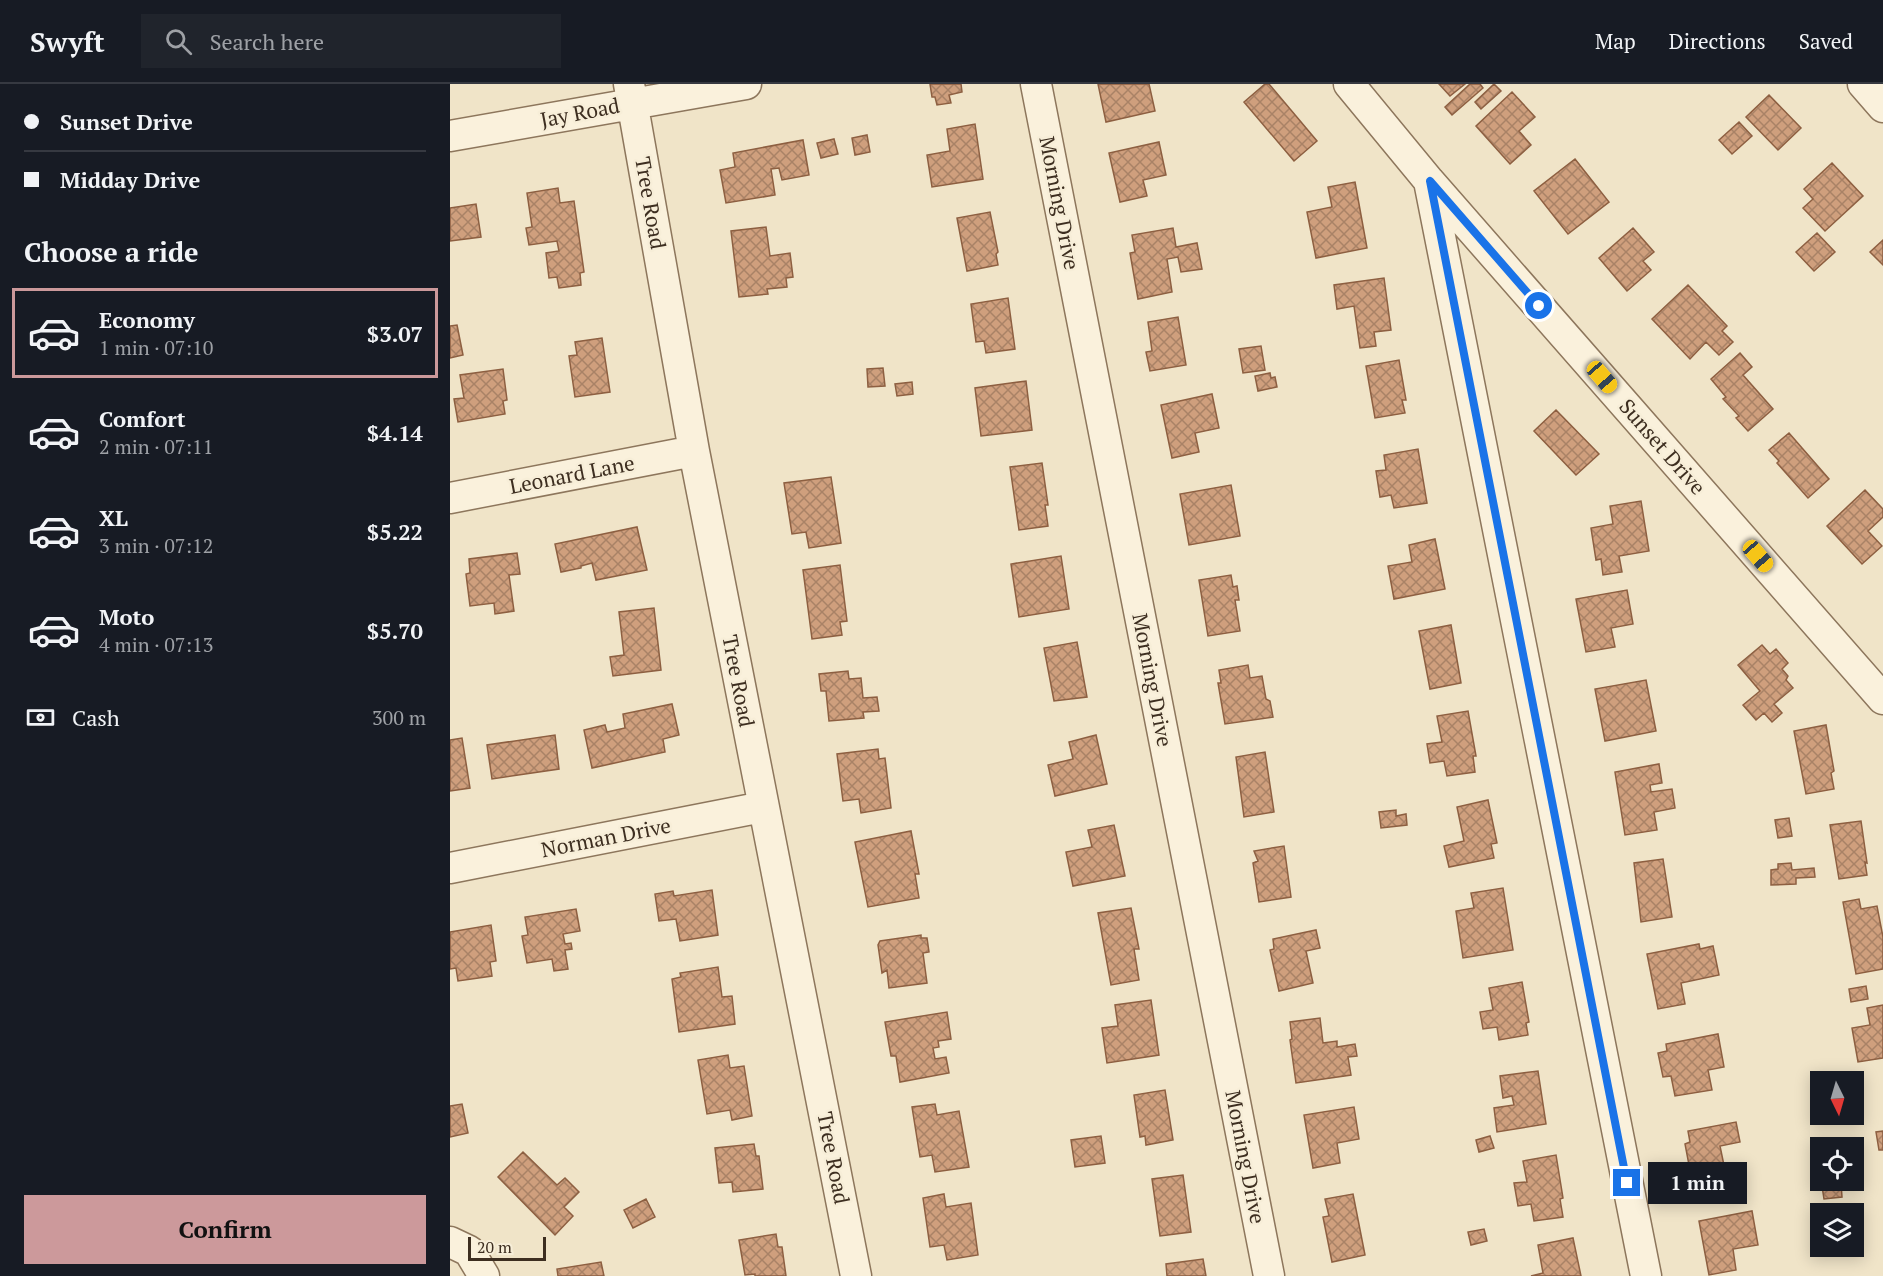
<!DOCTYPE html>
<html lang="en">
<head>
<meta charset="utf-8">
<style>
	:root { --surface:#171b24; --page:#20242c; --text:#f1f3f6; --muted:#9ea1a6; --line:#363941; --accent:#cc999b }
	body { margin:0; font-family:"PT Serif",serif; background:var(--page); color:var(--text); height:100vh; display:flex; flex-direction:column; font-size:22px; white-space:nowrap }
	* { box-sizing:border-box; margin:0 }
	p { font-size:20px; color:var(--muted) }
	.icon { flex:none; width:33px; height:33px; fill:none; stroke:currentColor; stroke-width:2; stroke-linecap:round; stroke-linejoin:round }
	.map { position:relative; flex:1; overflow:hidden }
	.sheet { display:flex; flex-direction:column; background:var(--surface); width:450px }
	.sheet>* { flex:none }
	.hud { display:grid; align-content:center; height:132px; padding:0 24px; background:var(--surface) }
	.needle { width:39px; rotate:175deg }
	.tools { position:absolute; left:1360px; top:987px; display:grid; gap:12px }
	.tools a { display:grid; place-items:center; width:54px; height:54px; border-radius:0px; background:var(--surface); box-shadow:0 3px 15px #0003; font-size:30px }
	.scale { position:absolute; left:18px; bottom:15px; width:78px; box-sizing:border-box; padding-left:6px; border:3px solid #3d2e20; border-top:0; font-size:16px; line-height:21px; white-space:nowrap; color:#3d2e20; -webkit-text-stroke:4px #f7eed8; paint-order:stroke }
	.end { position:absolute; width:27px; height:27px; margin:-14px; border:8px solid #1a73e8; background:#fff; box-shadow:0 0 0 3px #fff }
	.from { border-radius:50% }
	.bubble { position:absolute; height:42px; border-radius:0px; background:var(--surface); box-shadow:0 3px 15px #0003; font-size:20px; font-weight:800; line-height:42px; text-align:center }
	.car { position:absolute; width:18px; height:36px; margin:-18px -9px; border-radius:8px; box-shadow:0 0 4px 2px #0007; background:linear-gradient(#f5c518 24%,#345 0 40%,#f5c518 0 76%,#345 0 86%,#f5c518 0) }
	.hud b { display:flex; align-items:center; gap:21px; height:57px; font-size:22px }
	.hud b+b { border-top:2px solid var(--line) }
	.hud i { width:15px; height:15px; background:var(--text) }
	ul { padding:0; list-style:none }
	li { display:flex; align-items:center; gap:18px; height:90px; margin:0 12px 9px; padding:0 12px; border:3px solid transparent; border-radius:0px }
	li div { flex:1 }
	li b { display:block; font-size:22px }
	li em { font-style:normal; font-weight:800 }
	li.active { border-color:var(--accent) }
	li>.icon { width:54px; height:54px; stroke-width:1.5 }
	h2 { padding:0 24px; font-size:27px; line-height:72px }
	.pay { display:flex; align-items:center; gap:15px; height:66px; padding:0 24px; font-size:22px }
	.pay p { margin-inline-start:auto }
	.cta { display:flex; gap:12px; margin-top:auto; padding:12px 24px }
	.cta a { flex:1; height:69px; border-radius:0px; background:var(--accent); color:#111; font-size:24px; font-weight:800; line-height:69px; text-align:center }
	header { display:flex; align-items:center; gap:36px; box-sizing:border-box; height:84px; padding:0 30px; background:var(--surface); border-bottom:2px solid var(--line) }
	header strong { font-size:28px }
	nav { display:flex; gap:33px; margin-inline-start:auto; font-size:21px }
	.search { width:420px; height:54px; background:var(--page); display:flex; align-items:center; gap:15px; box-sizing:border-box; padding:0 21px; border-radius:0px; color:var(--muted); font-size:22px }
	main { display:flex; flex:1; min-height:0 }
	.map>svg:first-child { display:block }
</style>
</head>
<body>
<header>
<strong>Swyft</strong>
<div class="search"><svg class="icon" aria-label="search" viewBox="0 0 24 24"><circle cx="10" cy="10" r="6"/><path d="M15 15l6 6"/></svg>Search here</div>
<nav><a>Map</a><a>Directions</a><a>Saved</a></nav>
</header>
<main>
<section class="sheet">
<div class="hud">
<b><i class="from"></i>Sunset Drive</b>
<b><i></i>Midday Drive</b>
</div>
<h2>Choose a ride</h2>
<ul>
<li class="active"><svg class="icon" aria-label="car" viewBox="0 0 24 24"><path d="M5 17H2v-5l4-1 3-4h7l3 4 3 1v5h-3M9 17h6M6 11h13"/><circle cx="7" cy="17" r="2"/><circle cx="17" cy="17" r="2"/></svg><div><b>Economy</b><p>1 min · 07:10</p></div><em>$3.07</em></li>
<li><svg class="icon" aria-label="car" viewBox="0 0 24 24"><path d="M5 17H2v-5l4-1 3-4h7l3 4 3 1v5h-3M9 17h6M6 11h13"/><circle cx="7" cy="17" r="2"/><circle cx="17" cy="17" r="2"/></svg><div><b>Comfort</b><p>2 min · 07:11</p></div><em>$4.14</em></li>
<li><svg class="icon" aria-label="car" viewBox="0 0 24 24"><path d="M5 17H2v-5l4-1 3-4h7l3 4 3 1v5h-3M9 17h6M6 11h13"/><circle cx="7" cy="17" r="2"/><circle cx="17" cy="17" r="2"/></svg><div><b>XL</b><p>3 min · 07:12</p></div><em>$5.22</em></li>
<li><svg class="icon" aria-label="car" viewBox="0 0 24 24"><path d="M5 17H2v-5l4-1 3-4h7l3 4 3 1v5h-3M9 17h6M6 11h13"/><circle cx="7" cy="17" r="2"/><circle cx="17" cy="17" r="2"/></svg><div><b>Moto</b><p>4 min · 07:13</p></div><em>$5.70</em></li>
</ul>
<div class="pay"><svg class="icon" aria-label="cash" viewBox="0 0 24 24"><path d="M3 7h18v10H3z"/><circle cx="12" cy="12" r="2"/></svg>Cash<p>300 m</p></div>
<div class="cta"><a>Confirm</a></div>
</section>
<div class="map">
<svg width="1433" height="1192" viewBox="0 0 1433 1192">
	<defs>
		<pattern id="building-cross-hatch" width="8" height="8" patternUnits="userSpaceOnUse" patternTransform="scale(1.5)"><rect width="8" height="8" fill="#cf9f7d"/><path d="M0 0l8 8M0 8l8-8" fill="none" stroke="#a98266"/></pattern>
	</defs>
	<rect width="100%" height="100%" fill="#f0e4c8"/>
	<path fill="url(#building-cross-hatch)" stroke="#8d5f41" stroke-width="1.5" d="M 480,0 L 511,0 L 512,8 L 499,11 L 501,19 L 487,21 L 485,13 L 482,13 Z
		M 648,0 L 699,0 L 705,27 L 656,38 Z
		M 815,0 L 819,0 L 867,57 L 844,77 L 794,18 Z
		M 989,0 L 1015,0 L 1000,12 Z
		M 1020,0 L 1030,0 L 1033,4 L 1002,31 L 995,23 Z
		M 1044,0 L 1051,7 L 1031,25 L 1025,18 Z
		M 1062,8 L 1085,33 L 1069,47 L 1081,61 L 1060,80 L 1026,42 Z
		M 1319,11 L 1351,44 L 1328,66 L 1296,33 Z
		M 1289,38 L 1302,52 L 1282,70 L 1269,56 Z
		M 525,40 L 533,95 L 482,103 L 477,71 L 500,67 L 497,45 Z
		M 417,51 L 420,68 L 405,71 L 402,54 Z
		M 384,55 L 388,70 L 371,74 L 367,59 Z
		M 353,56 L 359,91 L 332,96 L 329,84 L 321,85 L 325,111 L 276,119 L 270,86 L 285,83 L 283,69 Z
		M 709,58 L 716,91 L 693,96 L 697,112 L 670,118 L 659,69 Z
		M 1125,75 L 1159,118 L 1118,150 L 1084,107 Z
		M 1382,79 L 1413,112 L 1375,147 L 1353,124 L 1363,115 L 1354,105 Z
		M 905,98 L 917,164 L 866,174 L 857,128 L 882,123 L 878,103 Z
		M 108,104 L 110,119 L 124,117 L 134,188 L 130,189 L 131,201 L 109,204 L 107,193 L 99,194 L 96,169 L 109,167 L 107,157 L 79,161 L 76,144 L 82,143 L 77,109 Z
		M 26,120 L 31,153 L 0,157 L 0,124 Z
		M 540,128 L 548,168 L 546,170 L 548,181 L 517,187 L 507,134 Z
		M 316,143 L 320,172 L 340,169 L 343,193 L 336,194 L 337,203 L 317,205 L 318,210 L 289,213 L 281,147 Z
		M 723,144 L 726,163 L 747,159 L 752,185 L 731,188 L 728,173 L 717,175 L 722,208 L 688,215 L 680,169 L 685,168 L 682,151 Z
		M 1183,144 L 1204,168 L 1193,177 L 1201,186 L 1177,207 L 1149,174 Z
		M 1367,149 L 1385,168 L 1364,187 L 1346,168 Z
		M 1433,156 L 1433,181 L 1420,168 Z
		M 934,194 L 941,246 L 924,248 L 926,262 L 910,264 L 904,222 L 887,225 L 884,201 Z
		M 1238,201 L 1277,242 L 1272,247 L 1283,258 L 1269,271 L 1256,258 L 1240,275 L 1202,235 Z
		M 558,214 L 565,265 L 536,269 L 534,257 L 526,258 L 521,220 Z
		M 728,233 L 736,281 L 700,287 L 696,268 L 702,267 L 698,238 Z
		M 7,241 L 13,271 L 0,274 L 0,242 Z
		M 152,254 L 160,308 L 125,313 L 119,272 L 127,271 L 125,258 Z
		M 811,262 L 815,286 L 793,289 L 789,265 Z
		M 1290,269 L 1302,283 L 1293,291 L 1323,325 L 1298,347 L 1286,334 L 1289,332 L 1273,315 L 1276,313 L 1261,295 Z
		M 949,276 L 956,316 L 952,316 L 955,329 L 925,334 L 916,282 Z
		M 433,284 L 435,302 L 418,303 L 417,285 Z
		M 53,285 L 57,316 L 53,317 L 55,330 L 8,338 L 4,315 L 14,314 L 10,291 Z
		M 820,289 L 821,294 L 825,293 L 827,303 L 808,307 L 805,292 Z
		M 576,297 L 582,346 L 531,352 L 525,304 Z
		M 462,298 L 463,310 L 447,312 L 445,300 Z
		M 762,310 L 769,344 L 745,349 L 749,368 L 722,374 L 711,321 Z
		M 1106,326 L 1149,370 L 1126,391 L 1084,347 Z
		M 1339,349 L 1379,395 L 1358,414 L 1327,379 L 1329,377 L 1319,366 Z
		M 968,365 L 977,419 L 944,424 L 941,411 L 930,413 L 926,387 L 936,386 L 934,371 Z
		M 592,379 L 598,421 L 595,421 L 598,442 L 569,446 L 560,383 Z
		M 381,393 L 391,459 L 359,464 L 356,448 L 342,450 L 334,399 Z
		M 781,401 L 790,452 L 739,461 L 730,410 Z
		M 1415,406 L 1433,425 L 1433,433 L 1418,447 L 1432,462 L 1412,480 L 1377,442 Z
		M 1191,417 L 1199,467 L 1169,472 L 1172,488 L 1153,491 L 1151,475 L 1146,476 L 1141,444 L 1163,440 L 1160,422 Z
		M 187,443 L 197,486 L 146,496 L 142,479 L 131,482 L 131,484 L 111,488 L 105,460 Z
		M 985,455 L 995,505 L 944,515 L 938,482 L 962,478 L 959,461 Z
		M 67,469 L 70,490 L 59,491 L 64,527 L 45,530 L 44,519 L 20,522 L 16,490 L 20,489 L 19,475 Z
		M 611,472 L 619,525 L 569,533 L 561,480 Z
		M 390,481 L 397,537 L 390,538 L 392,551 L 362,555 L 353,486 Z
		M 781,491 L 783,503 L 787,502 L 789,516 L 785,516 L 790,547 L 758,552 L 749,496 Z
		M 1177,506 L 1183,540 L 1161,544 L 1165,563 L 1136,568 L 1126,515 Z
		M 204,524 L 211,586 L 163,592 L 160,573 L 174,571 L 169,528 Z
		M 1001,541 L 1011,599 L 980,605 L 969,547 Z
		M 627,558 L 637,613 L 604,617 L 594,564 Z
		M 1312,561 L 1320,570 L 1326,565 L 1338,579 L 1332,585 L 1338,592 L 1336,596 L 1343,604 L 1324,620 L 1332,629 L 1322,638 L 1314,629 L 1306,636 L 1293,621 L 1310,607 L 1288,581 Z
		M 798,581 L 800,594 L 812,592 L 816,615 L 820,617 L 823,633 L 775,640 L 768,599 L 771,599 L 769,586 Z
		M 398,587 L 399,595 L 411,594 L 413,614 L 427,613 L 429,627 L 413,628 L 414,634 L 379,637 L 376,607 L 371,607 L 369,590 Z
		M 1196,596 L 1206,647 L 1155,657 L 1145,605 Z
		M 222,620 L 229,651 L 213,655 L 215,668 L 142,684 L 134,646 L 155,641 L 157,648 L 175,644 L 173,630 Z
		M 1018,627 L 1026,672 L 1023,672 L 1025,688 L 997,692 L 994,677 L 980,679 L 977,660 L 992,658 L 987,632 Z
		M 1376,641 L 1384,687 L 1381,689 L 1384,705 L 1356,710 L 1344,647 Z
		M 105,651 L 109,685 L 42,695 L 37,661 Z
		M 646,651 L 657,700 L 605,712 L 598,681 L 623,675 L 619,658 Z
		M 12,654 L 20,704 L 0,707 L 0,656 Z
		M 428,665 L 429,675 L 435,674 L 441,724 L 411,729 L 409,715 L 393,717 L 387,670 Z
		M 815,668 L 824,728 L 794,733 L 786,673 Z
		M 1209,680 L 1212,699 L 1200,701 L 1201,708 L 1222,705 L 1225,724 L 1204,728 L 1207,746 L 1175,751 L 1165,688 Z
		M 1038,716 L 1047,759 L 1041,760 L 1044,774 L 999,783 L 994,762 L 1014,757 L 1007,723 Z
		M 946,726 L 946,732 L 956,730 L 957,741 L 931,744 L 929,728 Z
		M 1339,734 L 1342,752 L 1328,754 L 1325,736 Z
		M 1411,737 L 1417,779 L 1415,778 L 1417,791 L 1389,795 L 1380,741 Z
		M 664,741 L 675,792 L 623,802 L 616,768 L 642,763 L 638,746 Z
		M 461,747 L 469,790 L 465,790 L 469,814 L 418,823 L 405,758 Z
		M 834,762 L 841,813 L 809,818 L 803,779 L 808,777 L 804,767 Z
		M 1213,775 L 1222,833 L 1191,838 L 1184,779 Z
		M 1341,779 L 1342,786 L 1364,784 L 1365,793 L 1346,794 L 1346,800 L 1321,801 L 1321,786 L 1328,785 L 1328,780 Z
		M 1053,804 L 1063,866 L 1013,874 L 1006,827 L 1024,824 L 1021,809 Z
		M 262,806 L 268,851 L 230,857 L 226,835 L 209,837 L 205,810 L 223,807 L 224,812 Z
		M 1409,815 L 1411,825 L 1427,822 L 1433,853 L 1433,885 L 1406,890 L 1393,818 Z
		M 681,824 L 689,865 L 684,865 L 689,896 L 661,901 L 648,829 Z
		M 126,825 L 130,847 L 113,850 L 115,860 L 121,859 L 122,865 L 115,866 L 118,885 L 104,887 L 102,875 L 77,879 L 72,852 L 78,851 L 75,833 Z
		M 41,841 L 46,877 L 40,878 L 42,892 L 8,897 L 6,884 L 0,885 L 0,848 Z
		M 866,846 L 870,864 L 856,867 L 863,899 L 829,907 L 820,866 L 824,865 L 823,855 Z
		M 471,851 L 471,854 L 477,854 L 479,868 L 473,869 L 477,899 L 439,904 L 437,886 L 432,889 L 428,861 L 430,857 Z
		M 1249,860 L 1250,865 L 1263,862 L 1269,891 L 1231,899 L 1235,920 L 1208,925 L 1197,870 Z
		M 268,883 L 272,913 L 282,912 L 285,940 L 229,948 L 222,895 L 231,893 L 230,889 Z
		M 1072,898 L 1079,938 L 1076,939 L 1078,951 L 1049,956 L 1047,943 L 1033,945 L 1030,928 L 1043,926 L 1039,904 Z
		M 1416,902 L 1418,915 L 1401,918 L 1399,905 Z
		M 701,916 L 709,971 L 657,979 L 652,944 L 668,942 L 665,921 Z
		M 1433,921 L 1433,974 L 1408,978 L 1402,944 L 1420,941 L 1417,924 Z
		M 497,928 L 501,955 L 488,957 L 489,963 L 483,964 L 485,975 L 496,973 L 499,989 L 450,998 L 446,972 L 441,972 L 435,938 Z
		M 870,934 L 873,959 L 887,957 L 887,963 L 905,960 L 907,972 L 898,973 L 901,991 L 846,999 L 840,956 L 842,955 L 840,938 Z
		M 1268,950 L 1274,983 L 1258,986 L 1262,1006 L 1225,1012 L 1221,992 L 1213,993 L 1208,969 L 1217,967 L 1216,960 Z
		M 278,971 L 280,984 L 294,982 L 302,1032 L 282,1036 L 280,1026 L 257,1030 L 248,976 Z
		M 1088,987 L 1096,1040 L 1047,1048 L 1044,1024 L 1064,1021 L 1062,1012 L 1053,1014 L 1050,992 Z
		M 715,1006 L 723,1056 L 696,1061 L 695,1052 L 690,1053 L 684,1011 Z
		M 12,1020 L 18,1049 L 0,1053 L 0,1022 Z
		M 485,1020 L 487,1031 L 509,1027 L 519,1083 L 485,1088 L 482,1071 L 470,1073 L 462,1023 Z
		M 904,1023 L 909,1055 L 887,1059 L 890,1079 L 863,1084 L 854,1031 Z
		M 1286,1038 L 1290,1058 L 1270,1062 L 1277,1096 L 1243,1102 L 1235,1060 L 1240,1058 L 1238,1047 Z
		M 1433,1047 L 1433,1066 L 1429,1066 L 1426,1048 Z
		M 651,1052 L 655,1079 L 625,1083 L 621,1056 Z
		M 1040,1052 L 1044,1064 L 1029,1068 L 1026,1056 Z
		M 304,1060 L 306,1072 L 309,1072 L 313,1105 L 283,1108 L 282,1098 L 269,1099 L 265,1064 Z
		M 73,1068 L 107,1101 L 115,1094 L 129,1108 L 114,1123 L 123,1132 L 105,1151 L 48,1093 Z
		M 1106,1071 L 1113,1114 L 1110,1115 L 1113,1133 L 1084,1137 L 1081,1120 L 1068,1122 L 1064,1099 L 1077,1098 L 1073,1077 Z
		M 733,1091 L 741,1148 L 710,1152 L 702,1095 Z
		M 1391,1099 L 1392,1113 L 1374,1115 L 1372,1102 Z
		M 494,1110 L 496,1123 L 521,1119 L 528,1171 L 497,1176 L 494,1161 L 480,1163 L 473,1114 Z
		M 903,1110 L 915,1171 L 882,1178 L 873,1133 L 879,1132 L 875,1115 Z
		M 196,1115 L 205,1133 L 183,1144 L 174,1126 Z
		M 1302,1127 L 1308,1161 L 1283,1165 L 1286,1186 L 1259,1191 L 1249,1137 Z
		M 1034,1145 L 1037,1157 L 1021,1161 L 1018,1148 Z
		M 326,1150 L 328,1163 L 332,1163 L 336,1192 L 305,1192 L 305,1190 L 295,1191 L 289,1156 Z
		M 1123,1154 L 1131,1192 L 1081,1192 L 1093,1189 L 1088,1161 Z
		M 753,1175 L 756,1192 L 717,1192 L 716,1180 Z
		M 151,1178 L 154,1192 L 108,1192 L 107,1185 Z"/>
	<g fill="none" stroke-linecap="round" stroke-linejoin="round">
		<g stroke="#8d765c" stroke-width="33">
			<path id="minor" d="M 179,0 L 244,367 L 406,1192
				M 586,0 L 819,1192
				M 899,0 L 979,97 L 1433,615
				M 1413,0 L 1433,23
				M 0,52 L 296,0
				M 979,97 L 1196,1192
				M 0,414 L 244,367
				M 0,784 L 313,723
				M 0,1158 L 19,1167 L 34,1192"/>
		</g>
		<use href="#minor" stroke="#faf1dc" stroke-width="30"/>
	</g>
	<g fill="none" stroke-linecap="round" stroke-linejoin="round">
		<path stroke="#1a73e8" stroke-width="8" d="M 1089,222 L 980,97 L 1177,1099"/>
	</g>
	<g text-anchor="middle" stroke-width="5" stroke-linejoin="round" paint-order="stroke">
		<g font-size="21" fill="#3d2e20" stroke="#f7eed8">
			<text transform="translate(130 29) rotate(-11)" y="7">Jay Road</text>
			<text transform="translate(200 119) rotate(80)" y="7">Tree Road</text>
			<text transform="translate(609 119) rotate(79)" y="7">Morning Drive</text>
			<text transform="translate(1212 363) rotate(49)" y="7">Sunset Drive</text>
			<text transform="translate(122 391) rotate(-11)" y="7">Leonard Lane</text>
			<text transform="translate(702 596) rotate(79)" y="7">Morning Drive</text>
			<text transform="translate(288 597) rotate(79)" y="7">Tree Road</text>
			<text transform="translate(156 754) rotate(-11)" y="7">Norman Drive</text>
			<text transform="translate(795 1073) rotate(79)" y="7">Morning Drive</text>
			<text transform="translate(383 1074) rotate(79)" y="7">Tree Road</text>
		</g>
	</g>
</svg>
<div class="tools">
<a><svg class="needle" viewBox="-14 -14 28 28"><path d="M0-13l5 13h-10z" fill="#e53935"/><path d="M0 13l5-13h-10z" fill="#9ea1a6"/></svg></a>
<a><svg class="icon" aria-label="locate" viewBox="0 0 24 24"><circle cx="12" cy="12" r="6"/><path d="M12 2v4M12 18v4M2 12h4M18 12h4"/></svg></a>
<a><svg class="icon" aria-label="layers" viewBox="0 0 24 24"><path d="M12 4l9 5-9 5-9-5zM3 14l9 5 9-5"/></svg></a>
</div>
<div class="scale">20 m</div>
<i class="end from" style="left:1089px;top:222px"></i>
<i class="end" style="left:1177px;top:1099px"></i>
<div class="bubble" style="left:1198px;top:1078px;width:99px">1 min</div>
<i class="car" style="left:1152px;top:293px;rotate:139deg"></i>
<i class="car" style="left:1308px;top:472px;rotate:139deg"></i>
</div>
</main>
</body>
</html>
